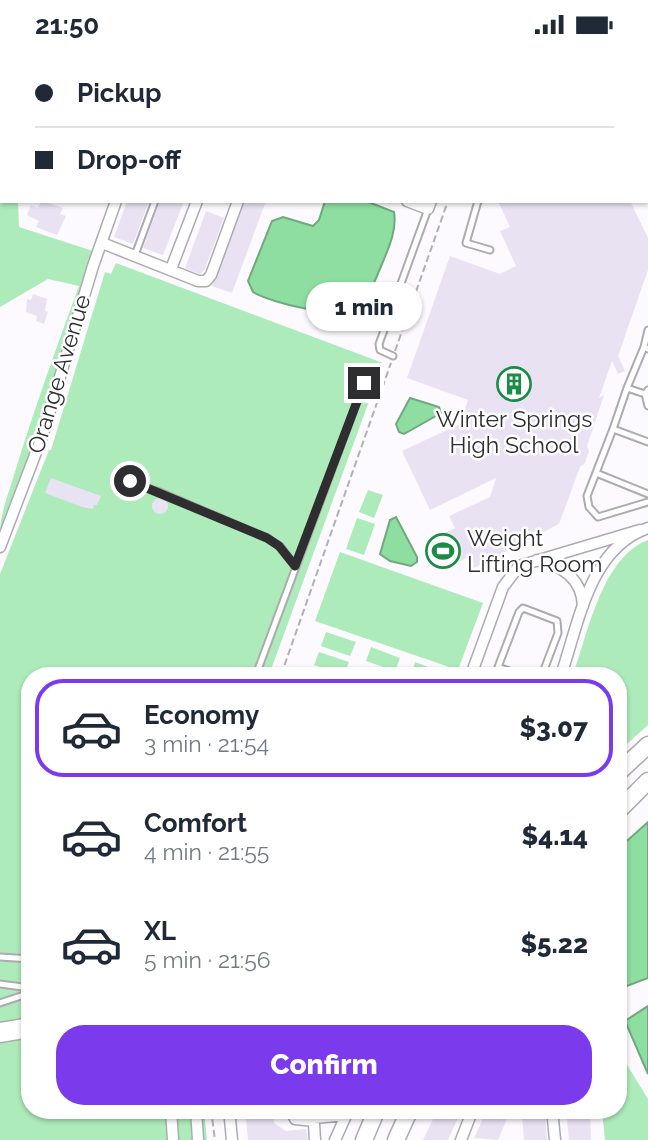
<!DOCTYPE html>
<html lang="en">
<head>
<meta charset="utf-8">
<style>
	:root { --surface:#fff; --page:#f2f2f3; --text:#1f2937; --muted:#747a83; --line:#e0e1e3; --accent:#7c3aed }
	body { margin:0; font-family:Raleway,sans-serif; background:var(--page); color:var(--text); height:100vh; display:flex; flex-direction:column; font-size:26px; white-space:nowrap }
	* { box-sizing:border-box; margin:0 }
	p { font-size:23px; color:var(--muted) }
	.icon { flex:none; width:38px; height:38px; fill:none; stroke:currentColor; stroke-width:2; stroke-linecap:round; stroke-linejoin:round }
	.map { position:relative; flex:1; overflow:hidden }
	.panel { position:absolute; left:21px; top:618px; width:606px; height:452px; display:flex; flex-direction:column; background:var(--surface); border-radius:28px; box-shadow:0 2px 5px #0004 }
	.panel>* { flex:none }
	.guide { position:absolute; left:0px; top:0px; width:649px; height:154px; box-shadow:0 2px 5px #0004; display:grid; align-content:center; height:154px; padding:0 35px; background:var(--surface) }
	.end { position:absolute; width:32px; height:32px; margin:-16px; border:9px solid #2e2d2f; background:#fff; box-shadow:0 0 0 4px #fff }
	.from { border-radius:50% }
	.bubble { position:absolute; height:49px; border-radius:24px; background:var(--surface); box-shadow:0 2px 5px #0004; font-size:23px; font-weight:800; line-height:49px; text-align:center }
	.guide b { display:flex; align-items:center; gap:24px; height:66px; font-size:26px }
	.guide b+b { border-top:2px solid var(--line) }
	.guide i { width:18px; height:18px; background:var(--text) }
	ul { padding:12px 0 0; list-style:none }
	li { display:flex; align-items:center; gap:21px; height:98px; margin:0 14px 10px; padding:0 21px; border:4px solid transparent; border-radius:28px }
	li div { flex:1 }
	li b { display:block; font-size:26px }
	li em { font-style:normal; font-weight:800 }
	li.active { border-color:var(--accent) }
	li>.icon { width:63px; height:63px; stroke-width:1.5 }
	.button { display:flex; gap:14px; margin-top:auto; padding:14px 35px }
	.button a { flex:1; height:80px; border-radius:28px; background:var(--accent); color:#fff; font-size:28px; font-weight:800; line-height:80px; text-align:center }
	.status { display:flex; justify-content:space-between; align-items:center; height:49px; padding:0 35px; background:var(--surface); direction:ltr }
	.status svg { height:19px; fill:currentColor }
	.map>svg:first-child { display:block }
</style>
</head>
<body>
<div class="status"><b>21:50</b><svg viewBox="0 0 49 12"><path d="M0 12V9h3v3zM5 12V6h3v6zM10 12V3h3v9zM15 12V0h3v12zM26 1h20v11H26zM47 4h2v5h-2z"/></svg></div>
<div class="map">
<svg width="648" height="1091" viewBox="0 0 648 1091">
	<rect width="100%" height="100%" fill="#fcfafe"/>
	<path fill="#adebba" d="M 0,106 L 2,152 L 18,152 L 19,178 L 93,202 L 38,384 L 0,484 C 0,464 9,444 14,426 C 33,364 56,299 79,237 L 48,230 L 0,258 Z
		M 116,214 L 383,314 L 269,626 L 30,626 L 30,1060 L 204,1061 L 207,1091 L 0,1091 L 0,525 L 49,401 L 51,401 L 105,223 L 111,225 Z
		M 368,441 L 383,446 L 374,469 L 359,463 Z
		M 357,469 L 375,475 L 364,506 L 346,500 Z
		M 648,491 L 648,676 L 618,703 L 618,626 L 573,626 C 588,584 602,508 648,491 Z
		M 340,503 L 483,554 L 458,621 L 315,572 Z
		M 326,583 L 356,593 L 350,607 L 321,597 Z
		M 371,598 L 400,609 L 395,622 L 366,612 Z
		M 319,603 L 349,613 L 344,626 L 314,616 Z
		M 415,613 L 445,624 L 444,626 L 411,626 Z
		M 618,1001 L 648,1050 L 648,1091 L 605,1091 L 602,1061 L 618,1060 Z"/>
	<path fill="#8ddea0" stroke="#70a97e" stroke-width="2" d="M 325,152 L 366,152 L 394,163 C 397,181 389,198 382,215 C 375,231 371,245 358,257 C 341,272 272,254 253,243 L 248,232 L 272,172 L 283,168 L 313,177 L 319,171 Z
		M 410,349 L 439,358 L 441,364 L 404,385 L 399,383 L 396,375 Z
		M 396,468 L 417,508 L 417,513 L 411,517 L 390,512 L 380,505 L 390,471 Z
		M 648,773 L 648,929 L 619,940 L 618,800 Z
		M 648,957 L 648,1025 L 625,972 Z"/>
	<path fill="#e8e2f3" d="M 42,152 L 63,159 L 60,165 L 66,167 L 57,186 L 36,178 L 39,172 L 27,166 L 31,156 L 37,159 Z
		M 127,152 L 149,152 L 133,195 L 114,188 Z
		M 160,152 L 184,152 L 163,206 L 143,199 Z
		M 245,152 L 266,152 L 232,244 L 212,237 Z
		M 498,152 L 630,152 L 648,189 L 648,221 L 618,307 L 625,322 L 618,325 L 612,312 L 599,349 L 604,346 L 587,397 L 589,402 L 585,414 L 580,418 L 559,475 L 474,519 L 469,508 L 442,520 L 428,492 L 455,479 L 449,467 L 490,448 L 496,429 L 430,461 L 402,402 L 460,375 L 468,351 L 407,329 L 450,207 L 500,225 L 516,217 L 500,182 L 510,178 Z
		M 206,162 L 224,169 L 204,222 L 199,225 L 185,219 Z
		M 33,245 L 47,250 L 45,262 L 48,263 L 44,275 L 36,272 L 37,267 L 26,263 L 27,250 L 31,251 Z
		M 51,429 L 101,447 L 97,456 L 94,456 L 93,460 L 82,458 L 45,444 Z
		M152 457a8 8 0 1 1 16 0a8 8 0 1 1-16 0Z
		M 28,724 L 30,724 L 30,749 L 21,746 Z
		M 245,1060 L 273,1060 L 274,1074 L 286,1082 L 306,1080 L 308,1091 L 248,1091 Z
		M 438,1060 L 462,1060 L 448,1091 L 423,1091 Z
		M 573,1060 L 590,1060 L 591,1091 L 569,1091 L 567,1070 L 573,1069 Z
		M 487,1061 L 507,1070 L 498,1091 L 474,1089 Z
		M 545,1065 L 547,1091 L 524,1091 L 522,1066 Z"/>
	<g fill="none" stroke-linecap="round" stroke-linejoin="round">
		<g stroke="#acabb0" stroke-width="9">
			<path id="lane" d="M 211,2 L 212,0
				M 367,2 L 368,0
				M 648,98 L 648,99
				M 478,152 L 466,194 L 490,201
				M 135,206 L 155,152
				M 648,281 L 644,298 L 648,300
				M 644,298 L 627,339 L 645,345 L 648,341
				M 393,307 L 380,301 L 379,295 L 428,160
				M 627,339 L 613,380 L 648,393
				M 645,345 L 648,357
				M 613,380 L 587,447 L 589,458 L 598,468 L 648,453
				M 596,424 L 648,445
				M 115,430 L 157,442 L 267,489 L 280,497 L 295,517
				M 498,618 L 520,626
				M 256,626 L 364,334
				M 495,626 L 519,563 L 523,559 L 557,572 L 558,584 L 542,626
				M 0,908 L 30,910
				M 0,935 L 30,939
				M 0,954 L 30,944"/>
		</g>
		<g stroke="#acabb0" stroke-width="13">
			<path id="street" d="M 221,0 L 225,2
				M 170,2 L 170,0
				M 285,2 L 285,0
				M 326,2 L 326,0
				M 409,2 L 409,0
				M 450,2 L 451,0
				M 407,152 L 428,160 L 431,152
				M 102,194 L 198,232 L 206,232 L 211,226 L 238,152
				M 171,220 L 197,152
				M 0,498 L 43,385 L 93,217 L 116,152
				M 537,511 C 562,517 582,529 583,557
				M 471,626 L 503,538 L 519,517 L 640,481
				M 561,626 C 579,574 589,499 648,479
				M 0,979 L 30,974
				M 0,988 L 30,983
				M 171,1060 L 173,1091
				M 196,1060 L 198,1091
				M 229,1060 L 232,1091
				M 291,1060 L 295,1070 L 314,1072
				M 313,1060 L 315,1091
				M 552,1060 L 555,1091
				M 314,1069 L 346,1066
				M 335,1091 L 349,1060
				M 461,1091 L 473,1060"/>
		</g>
		<g stroke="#acabb0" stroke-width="19">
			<path id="primary" d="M 618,724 L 648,696
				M 618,762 L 648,732
				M 364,1091 L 377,1060
				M 396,1091 L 410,1060"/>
		</g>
		<path stroke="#b1b0b3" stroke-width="2" stroke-dasharray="7 3.5" stroke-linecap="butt" d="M 510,2 L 511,0
			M 395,302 L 448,152
			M 281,626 L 391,314
			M 211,1060 L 215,1091"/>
		<use href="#lane" stroke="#fff" stroke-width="5"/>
		<use href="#street" stroke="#fff" stroke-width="10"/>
		<use href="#primary" stroke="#fff" stroke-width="16"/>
	</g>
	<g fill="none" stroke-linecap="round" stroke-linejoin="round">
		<path stroke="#2e2d2f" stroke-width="9" d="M 130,432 L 267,489 L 279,497 L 295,517 L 364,334"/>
	</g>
	<defs>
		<g id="building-ring" transform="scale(1.75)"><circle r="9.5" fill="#fff" stroke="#198c45" stroke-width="1.5"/><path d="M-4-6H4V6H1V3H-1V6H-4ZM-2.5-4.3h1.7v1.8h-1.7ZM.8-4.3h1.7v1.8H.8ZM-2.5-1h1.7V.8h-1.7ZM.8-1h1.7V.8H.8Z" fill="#198c45"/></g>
		<g id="stadium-ring" transform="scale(1.75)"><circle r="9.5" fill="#fff" stroke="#198c45" stroke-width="1.5"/><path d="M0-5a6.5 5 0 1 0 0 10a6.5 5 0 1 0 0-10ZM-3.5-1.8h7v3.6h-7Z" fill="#198c45"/></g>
	</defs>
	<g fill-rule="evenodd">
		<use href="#building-ring" x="514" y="335"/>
		<use href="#stadium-ring" x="443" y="502"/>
	</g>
	<g text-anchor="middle" stroke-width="5" stroke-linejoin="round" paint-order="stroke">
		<g font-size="23" fill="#2e2d2f" stroke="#fff">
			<text transform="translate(59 325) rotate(-73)" y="8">Orange Avenue</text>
		</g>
		<g font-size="23" fill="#2e2d2f" stroke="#fff">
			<text x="514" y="378">Winter Springs<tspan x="514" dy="26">High School</tspan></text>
			<text x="467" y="497" text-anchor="start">Weight<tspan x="467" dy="26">Lifting Room</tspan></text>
		</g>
	</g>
</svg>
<i class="end from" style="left:130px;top:432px"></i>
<i class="end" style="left:364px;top:334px"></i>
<div class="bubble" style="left:306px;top:233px;width:116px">1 min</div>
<div class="guide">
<b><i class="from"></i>Pickup</b>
<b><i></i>Drop-off</b>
</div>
<section class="panel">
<ul>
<li class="active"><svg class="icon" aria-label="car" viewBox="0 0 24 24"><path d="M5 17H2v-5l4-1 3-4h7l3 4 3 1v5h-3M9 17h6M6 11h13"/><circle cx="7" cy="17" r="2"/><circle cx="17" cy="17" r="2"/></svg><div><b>Economy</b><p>3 min · 21:54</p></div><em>$3.07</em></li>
<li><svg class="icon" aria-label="car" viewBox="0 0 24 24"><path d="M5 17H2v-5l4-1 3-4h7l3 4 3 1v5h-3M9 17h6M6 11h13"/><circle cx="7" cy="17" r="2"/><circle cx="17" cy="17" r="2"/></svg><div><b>Comfort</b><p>4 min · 21:55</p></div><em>$4.14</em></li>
<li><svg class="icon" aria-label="car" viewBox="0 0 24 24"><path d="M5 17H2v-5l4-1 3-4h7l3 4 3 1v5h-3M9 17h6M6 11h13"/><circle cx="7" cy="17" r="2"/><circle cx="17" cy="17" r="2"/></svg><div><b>XL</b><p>5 min · 21:56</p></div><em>$5.22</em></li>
</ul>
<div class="button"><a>Confirm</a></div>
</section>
</div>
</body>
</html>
